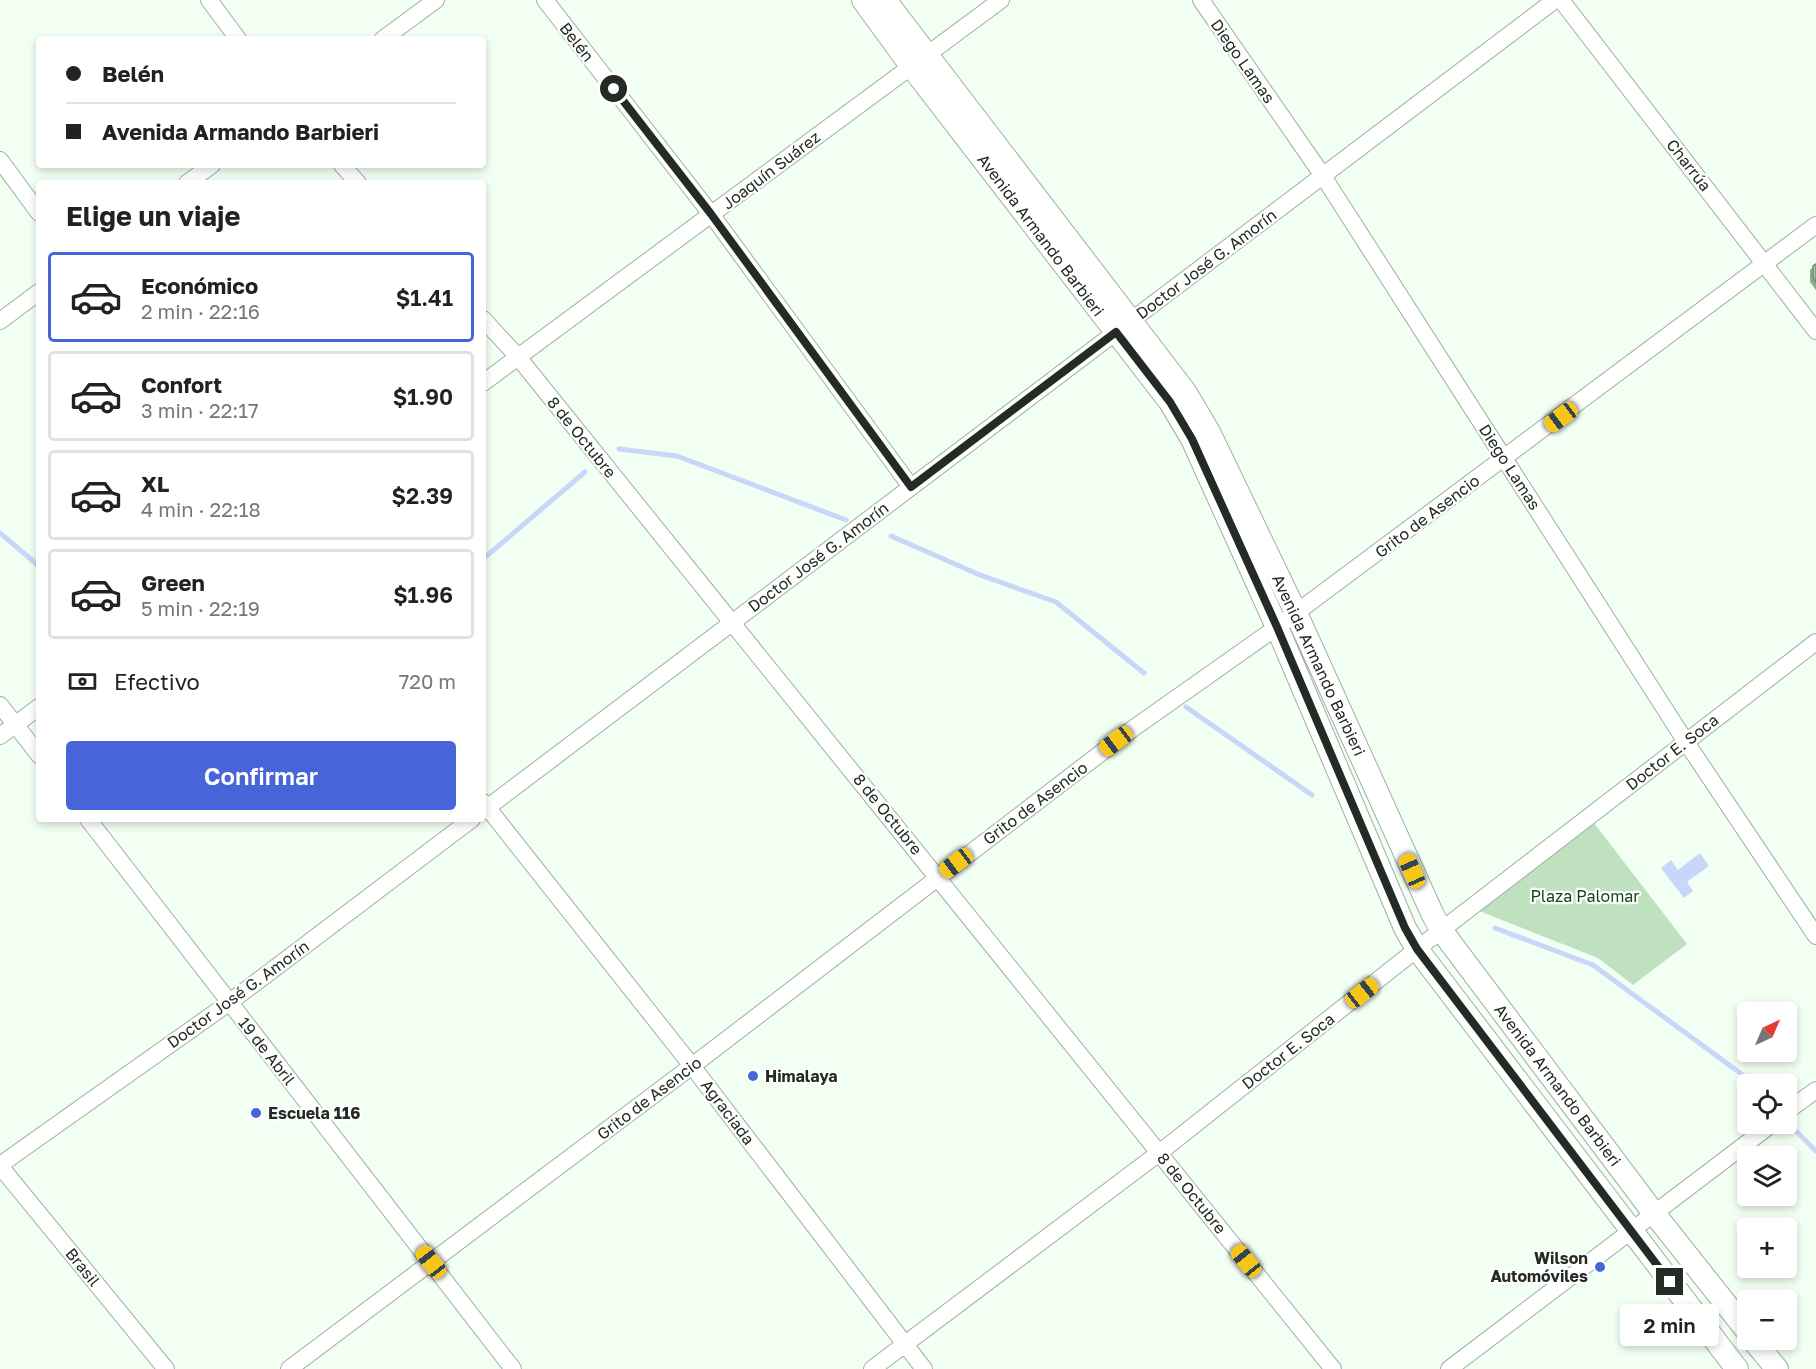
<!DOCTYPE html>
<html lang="es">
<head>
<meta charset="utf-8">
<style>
	:root { --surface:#fff; --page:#f6f6f6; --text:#222; --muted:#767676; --line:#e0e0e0; --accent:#4765d9 }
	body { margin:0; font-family:"Golos Text",sans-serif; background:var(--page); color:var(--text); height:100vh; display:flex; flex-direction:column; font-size:22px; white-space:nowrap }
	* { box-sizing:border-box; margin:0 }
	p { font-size:20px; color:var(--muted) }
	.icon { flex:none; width:33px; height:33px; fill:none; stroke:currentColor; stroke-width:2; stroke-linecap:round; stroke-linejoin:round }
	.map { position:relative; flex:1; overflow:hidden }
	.panel { position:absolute; left:36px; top:180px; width:450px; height:642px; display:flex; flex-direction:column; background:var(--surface); border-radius:6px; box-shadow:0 3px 9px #0003 }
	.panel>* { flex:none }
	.top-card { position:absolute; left:36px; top:36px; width:450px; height:132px; border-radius:6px; box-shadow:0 3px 9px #0003; display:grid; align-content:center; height:132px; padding:0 30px; background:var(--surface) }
	.needle { width:39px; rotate:44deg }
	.controls { position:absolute; left:1737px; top:1002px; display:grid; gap:12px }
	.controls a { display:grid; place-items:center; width:60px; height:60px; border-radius:6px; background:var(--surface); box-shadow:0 3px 9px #0003; font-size:30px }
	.end { position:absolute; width:27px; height:27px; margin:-14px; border:8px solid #242a24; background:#fff; box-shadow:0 0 0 3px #fff }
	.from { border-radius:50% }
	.bubble { position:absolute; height:42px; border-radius:6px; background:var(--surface); box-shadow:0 3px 9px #0003; font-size:20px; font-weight:600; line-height:42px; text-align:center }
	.car { position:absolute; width:18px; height:36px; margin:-18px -9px; border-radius:8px; box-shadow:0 0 4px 2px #0007; background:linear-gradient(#f5c518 24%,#345 0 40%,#f5c518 0 76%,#345 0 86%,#f5c518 0) }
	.top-card b { display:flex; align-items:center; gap:21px; height:57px; font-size:22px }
	.top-card b+b { border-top:2px solid var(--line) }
	.top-card i { width:15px; height:15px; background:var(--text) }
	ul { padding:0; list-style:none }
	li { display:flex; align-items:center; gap:18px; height:90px; margin:0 12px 9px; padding:0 18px; border:3px solid var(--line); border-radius:6px }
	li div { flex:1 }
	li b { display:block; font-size:22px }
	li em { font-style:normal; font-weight:600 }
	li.on { border-color:var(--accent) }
	li>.icon { width:54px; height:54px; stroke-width:1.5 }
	h2 { padding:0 30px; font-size:27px; line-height:72px }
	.pay { display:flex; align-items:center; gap:15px; height:66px; padding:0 30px; font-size:22px }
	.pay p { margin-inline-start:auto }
	.cta { display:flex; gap:12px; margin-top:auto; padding:12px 30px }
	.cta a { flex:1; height:69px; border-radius:6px; background:var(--accent); color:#fff; font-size:24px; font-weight:600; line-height:69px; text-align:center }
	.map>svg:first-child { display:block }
</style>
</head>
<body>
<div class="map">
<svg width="1816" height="1369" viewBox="0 0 1816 1369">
	<rect width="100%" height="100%" fill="#f2fff3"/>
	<path fill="#bfe1c0" d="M 1594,823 L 1687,944 L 1633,985 L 1598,958 L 1479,911 Z"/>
	<path fill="#c8d6fa" d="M 1700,853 L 1709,866 L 1687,882 L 1693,891 L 1684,898 L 1661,868 L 1671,860 L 1678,870 Z"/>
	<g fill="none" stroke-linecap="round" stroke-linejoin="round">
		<path stroke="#c8d6fa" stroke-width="5" d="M 619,449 L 677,456 L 846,520
			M 0,533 L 39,566
			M 891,536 L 980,575 L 1056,602 L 1144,673
			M 483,559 L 585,472
			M 1186,707 L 1312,795
			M 1495,928 L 1593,965 L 1755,1084
			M 1786,1121 L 1816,1151"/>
		<g stroke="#a1afa1" stroke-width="18">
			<path id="street" d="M 209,0 L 238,39
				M 545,0 L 711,214 L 911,487
				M 1201,0 L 1323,176 L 1686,742 L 1816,936
				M 1561,0 L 1816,331
				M 383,39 L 436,0
				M 0,160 L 39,213
				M 342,165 L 358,183
				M 187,183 L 212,165
				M 483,319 L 518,357 L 1333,1369
				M 0,321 L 39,292
				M 483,383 L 1001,0
				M 0,705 L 39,755
				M 0,736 L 39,707
				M 483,802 L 692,1066 L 924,1369
				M 483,811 L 1555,0
				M 88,819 L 513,1369
				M 1786,1112 L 1816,1090
				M 0,1165 L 230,1002 L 472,819
				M 0,1166 L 166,1369
				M 289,1369 L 692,1066 L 1131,730 L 1277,627 L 1816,225
				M 872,1369 L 1159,1153 L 1417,949 L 1816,642
				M 1449,1369 L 1772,1124"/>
		</g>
		<g stroke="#a1afa1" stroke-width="24">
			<path id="secondary" d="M 863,0 L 911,66 L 1170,402 L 1192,439 L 1277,627 L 1405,928 L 1417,949 L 1737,1369
				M 885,0 L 1186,393 L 1209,432 L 1296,613 L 1432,913 L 1441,930 L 1653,1212 L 1748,1332
				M 1753,1340 L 1777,1369"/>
		</g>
		<use href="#street" stroke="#fff" stroke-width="16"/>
		<use href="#secondary" stroke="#fff" stroke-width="22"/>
	</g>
	<path fill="#8cad8d" d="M 1816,264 L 1816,290 L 1810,282 L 1810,270 Z"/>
	<path fill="#a3c9a4" stroke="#728d73" stroke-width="1.5" d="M 1816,264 L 1816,282 L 1813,278 L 1813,266 Z"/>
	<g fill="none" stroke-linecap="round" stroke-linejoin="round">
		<path stroke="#242a24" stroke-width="8" d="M 614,89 L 711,214 L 911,487 L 1116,332 L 1170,402 L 1192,439 L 1277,627 L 1405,928 L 1417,949 L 1670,1282"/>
	</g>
	<g fill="#4765d9" stroke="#fff" stroke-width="2">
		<circle cx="753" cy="1076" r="6"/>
		<circle cx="256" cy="1113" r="6"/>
		<circle cx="1600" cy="1267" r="6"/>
	</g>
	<g text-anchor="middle" stroke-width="4.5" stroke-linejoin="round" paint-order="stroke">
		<g font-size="16" fill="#242a24" stroke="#fff">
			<text transform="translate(577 42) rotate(52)" y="6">Belén</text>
			<text transform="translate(1243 61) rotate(55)" y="6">Diego Lamas</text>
			<text transform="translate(1689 165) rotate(52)" y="6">Charrúa</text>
			<text transform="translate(771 170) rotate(-37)" y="6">Joaquín Suárez</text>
			<text transform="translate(1041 235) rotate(53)" y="6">Avenida Armando Barbieri</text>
			<text transform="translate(1206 264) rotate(-37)" y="6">Doctor José G. Amorín</text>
			<text transform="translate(582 437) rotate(51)" y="6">8 de Octubre</text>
			<text transform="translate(1510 467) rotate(57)" y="6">Diego Lamas</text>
			<text transform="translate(1427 516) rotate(-37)" y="6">Grito de Asencio</text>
			<text transform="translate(818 557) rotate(-37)" y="6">Doctor José G. Amorín</text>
			<text transform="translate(1319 665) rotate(65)" y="6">Avenida Armando Barbieri</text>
			<text transform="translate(1672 752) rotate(-38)" y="6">Doctor E. Soca</text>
			<text transform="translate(1035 803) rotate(-37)" y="6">Grito de Asencio</text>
			<text transform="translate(888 814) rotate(51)" y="6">8 de Octubre</text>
			<text transform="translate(238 994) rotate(-36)" y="6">Doctor José G. Amorín</text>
			<text transform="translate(267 1051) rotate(52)" y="6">19 de Abril</text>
			<text transform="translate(1288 1051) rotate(-38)" y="6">Doctor E. Soca</text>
			<text transform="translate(1558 1085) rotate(53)" y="6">Avenida Armando Barbieri</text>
			<text transform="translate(649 1098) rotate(-37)" y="6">Grito de Asencio</text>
			<text transform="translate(728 1112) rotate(53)" y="6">Agraciada</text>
			<text transform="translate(1192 1193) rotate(51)" y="6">8 de Octubre</text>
			<text transform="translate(83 1267) rotate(51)" y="6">Brasil</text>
		</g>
		<g font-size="16" fill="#11481a" stroke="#fff">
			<text x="1585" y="902">Plaza Palomar</text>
		</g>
		<g font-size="16" font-weight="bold" fill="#242a24" stroke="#fff" text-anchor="start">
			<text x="765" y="1082">Himalaya</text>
			<text x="268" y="1119">Escuela 116</text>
			<text x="1588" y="1264" text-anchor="end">Wilson<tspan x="1588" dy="18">Automóviles</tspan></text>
		</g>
	</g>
</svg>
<div class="controls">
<a><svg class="needle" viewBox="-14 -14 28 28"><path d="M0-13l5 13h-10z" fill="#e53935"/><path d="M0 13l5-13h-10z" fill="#767676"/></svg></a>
<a><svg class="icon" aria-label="locate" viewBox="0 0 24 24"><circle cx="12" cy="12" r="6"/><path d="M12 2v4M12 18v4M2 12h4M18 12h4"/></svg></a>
<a><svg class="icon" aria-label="layers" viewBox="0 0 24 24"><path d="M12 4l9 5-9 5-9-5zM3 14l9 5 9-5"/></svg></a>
<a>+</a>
<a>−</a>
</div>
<i class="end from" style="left:614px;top:89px"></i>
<i class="end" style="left:1670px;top:1282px"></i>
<div class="bubble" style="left:1620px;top:1304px;width:99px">2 min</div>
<i class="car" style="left:1561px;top:417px;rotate:233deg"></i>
<i class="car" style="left:1116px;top:741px;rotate:233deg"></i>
<i class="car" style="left:956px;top:863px;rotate:233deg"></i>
<i class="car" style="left:1412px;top:871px;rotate:336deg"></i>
<i class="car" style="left:1362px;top:993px;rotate:52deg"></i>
<i class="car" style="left:1246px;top:1261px;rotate:321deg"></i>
<i class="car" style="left:431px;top:1262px;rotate:322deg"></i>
<div class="top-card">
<b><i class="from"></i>Belén</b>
<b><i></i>Avenida Armando Barbieri</b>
</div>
<section class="panel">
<h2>Elige un viaje</h2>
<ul>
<li class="on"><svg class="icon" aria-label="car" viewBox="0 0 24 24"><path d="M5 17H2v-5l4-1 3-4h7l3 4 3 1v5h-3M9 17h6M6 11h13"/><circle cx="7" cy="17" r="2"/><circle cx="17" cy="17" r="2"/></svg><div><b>Económico</b><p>2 min · 22:16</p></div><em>$1.41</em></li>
<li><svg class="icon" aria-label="car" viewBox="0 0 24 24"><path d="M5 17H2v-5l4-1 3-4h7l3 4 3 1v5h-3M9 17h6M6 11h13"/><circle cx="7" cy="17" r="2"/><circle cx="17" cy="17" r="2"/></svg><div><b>Confort</b><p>3 min · 22:17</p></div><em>$1.90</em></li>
<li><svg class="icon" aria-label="car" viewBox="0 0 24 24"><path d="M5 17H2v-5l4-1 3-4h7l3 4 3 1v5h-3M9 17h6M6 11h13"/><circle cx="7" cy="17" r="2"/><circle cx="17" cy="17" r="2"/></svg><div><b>XL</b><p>4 min · 22:18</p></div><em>$2.39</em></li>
<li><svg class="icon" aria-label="car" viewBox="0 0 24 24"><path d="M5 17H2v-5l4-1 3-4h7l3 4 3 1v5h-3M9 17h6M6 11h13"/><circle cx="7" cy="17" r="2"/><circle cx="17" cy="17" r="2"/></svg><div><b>Green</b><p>5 min · 22:19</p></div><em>$1.96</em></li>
</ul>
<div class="pay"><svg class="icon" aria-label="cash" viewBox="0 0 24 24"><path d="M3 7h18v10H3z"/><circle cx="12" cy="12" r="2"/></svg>Efectivo<p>720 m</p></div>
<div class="cta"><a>Confirmar</a></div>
</section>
</div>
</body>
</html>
